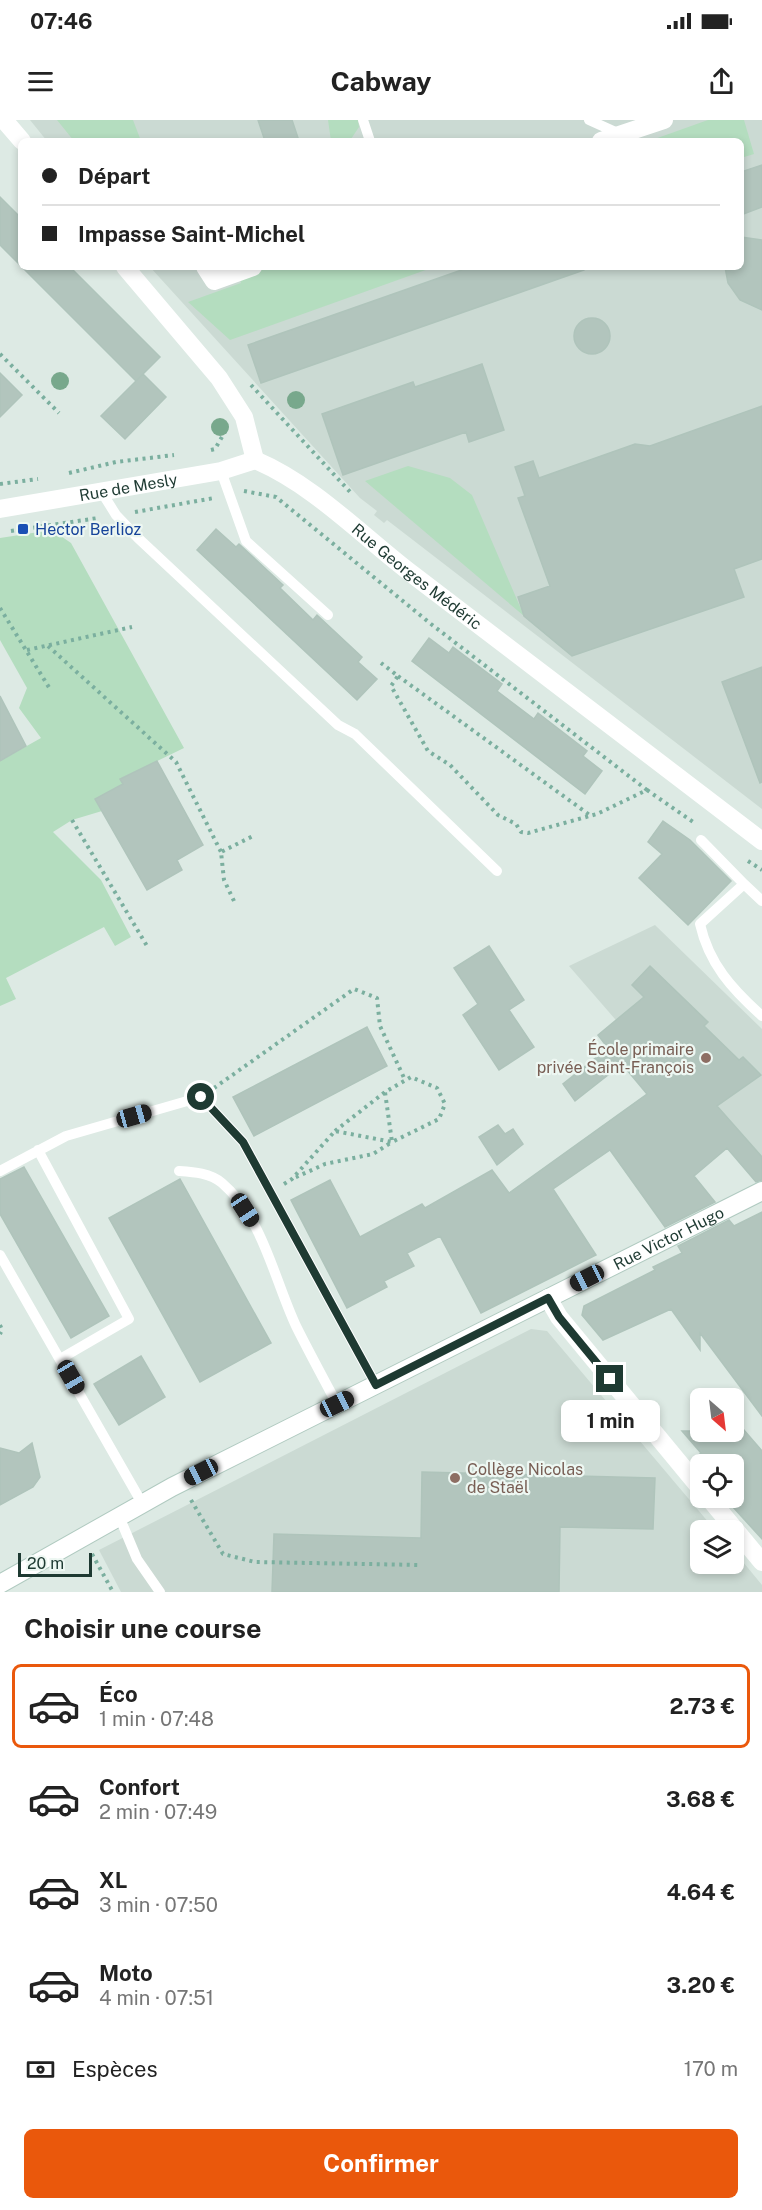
<!DOCTYPE html>
<html lang="fr">
<head>
<meta charset="utf-8">
<style>
	:root { --surface:#fff; --page:#f2f2f2; --text:#222; --muted:#767676; --line:#e0e0e0; --accent:#ea580c }
	body { margin:0; font-family:"Public Sans",sans-serif; background:var(--page); color:var(--text); height:100vh; display:flex; flex-direction:column; font-size:22px; white-space:nowrap }
	* { box-sizing:border-box; margin:0 }
	p { font-size:20px; color:var(--muted) }
	.icon { flex:none; width:33px; height:33px; fill:none; stroke:currentColor; stroke-width:2; stroke-linecap:round; stroke-linejoin:round }
	.map { position:relative; height:1472px; overflow:hidden }
	.details { display:flex; flex-direction:column; background:var(--surface); flex:1 }
	.details>* { flex:none }
	.guide { position:absolute; left:18px; top:18px; width:726px; height:132px; border-radius:9px; box-shadow:0 3px 9px #0003; display:grid; align-content:center; height:132px; padding:0 24px; background:var(--surface) }
	.needle { width:39px; rotate:152deg }
	.controls { position:absolute; left:690px; top:1268px; display:grid; gap:12px }
	.controls a { display:grid; place-items:center; width:54px; height:54px; border-radius:9px; background:var(--surface); box-shadow:0 3px 9px #0003; font-size:30px }
	.scale { position:absolute; left:18px; bottom:15px; width:74px; box-sizing:border-box; padding-left:6px; border:3px solid #1e3a32; border-top:0; font-size:16px; line-height:21px; white-space:nowrap; color:#1e3a32; -webkit-text-stroke:4px #edf7f2; paint-order:stroke }
	.end { position:absolute; width:27px; height:27px; margin:-14px; border:8px solid #1e3a32; background:#fff; box-shadow:0 0 0 3px #fff }
	.from { border-radius:50% }
	.bubble { position:absolute; height:42px; border-radius:9px; background:var(--surface); box-shadow:0 3px 9px #0003; font-size:20px; font-weight:700; line-height:42px; text-align:center }
	.car { position:absolute; width:18px; height:36px; margin:-18px -9px; border-radius:8px; box-shadow:0 0 4px 2px #0007; background:linear-gradient(#222 24%,#8ab4d8 0 40%,#222 0 76%,#8ab4d8 0 86%,#222 0) }
	.guide b { display:flex; align-items:center; gap:21px; height:57px; font-size:22px }
	.guide b+b { border-top:2px solid var(--line) }
	.guide i { width:15px; height:15px; background:var(--text) }
	ul { padding:0; list-style:none }
	li { display:flex; align-items:center; gap:18px; height:84px; margin:0 12px 9px; padding:0 12px; border:3px solid transparent; border-radius:9px }
	li div { flex:1 }
	li b { display:block; font-size:22px }
	li em { font-style:normal; font-weight:700 }
	li.current { border-color:var(--accent) }
	li>.icon { width:54px; height:54px; stroke-width:1.5 }
	h2 { padding:0 24px; font-size:27px; line-height:72px }
	.pay { display:flex; align-items:center; gap:15px; height:66px; padding:0 24px; font-size:22px }
	.pay p { margin-inline-start:auto }
	.cta { display:flex; gap:12px; margin-top:auto; padding:12px 24px }
	.cta a { flex:1; height:69px; border-radius:9px; background:var(--accent); color:#fff; font-size:24px; font-weight:700; line-height:69px; text-align:center }
	.status { display:flex; justify-content:space-between; align-items:center; height:42px; padding:0 30px; background:var(--surface); direction:ltr }
	.status svg { height:16px; fill:currentColor }
	header { display:flex; justify-content:space-between; align-items:center; height:78px; padding:0 24px; background:var(--surface); font-size:27px; font-weight:700 }
	.map>svg:first-child { display:block }
</style>
</head>
<body>
<div class="status"><b>07:46</b><svg viewBox="0 0 49 12"><path d="M0 12V9h3v3zM5 12V6h3v6zM10 12V3h3v9zM15 12V0h3v12zM26 1h20v11H26zM47 4h2v5h-2z"/></svg></div>
<header><svg class="icon" aria-label="menu" viewBox="0 0 24 24"><path d="M4 6h16M4 12h16M4 18h16"/></svg>Cabway<svg class="icon" aria-label="share" viewBox="0 0 24 24"><path d="M12 15V3M7 8l5-5 5 5M5 13v7h14v-7"/></svg></header>
<div class="map">
<svg width="762" height="1472" viewBox="0 0 762 1472">
	<rect width="100%" height="100%" fill="#ddeae4"/>
	<path fill="#cbdad3" d="M 30,0 L 762,0 L 762,689 L 387,400 L 384,403 L 374,395 L 377,391 L 360,378 L 150,147 L 741,147 L 741,21 L 47,21 Z
		M 655,805 L 762,909 L 762,1052 L 752,1057 L 569,846 Z
		M 531,1209 L 547,1211 L 715,1410 L 700,1410 L 700,1443 L 734,1443 L 734,1431 L 762,1465 L 762,1472 L 121,1472 L 99,1430 Z"/>
	<path fill="#b4ddbf" d="M 57,0 L 133,0 L 141,21 L 74,21 Z
		M 328,0 L 358,0 L 359,7 L 351,19 L 331,21 Z
		M 708,0 L 744,0 L 754,34 L 741,38 L 741,21 L 649,21 Z
		M 236,147 L 434,147 L 230,220 L 188,182 L 241,163 Z
		M 408,346 L 450,358 L 472,375 L 524,496 L 365,361 Z
		M 52,410 L 71,423 L 184,628 L 120,659 L 123,664 L 96,679 L 102,691 L 72,700 L 53,712 L 101,760 L 131,817 L 115,826 L 104,807 L 6,858 L 16,879 L 0,886 L 0,641 L 41,618 L 19,588 L 27,568 L 0,520 L 0,418 Z"/>
	<path fill="#b2c5bd" stroke="#afc4bb" stroke-width="1.5" d="M 258,0 L 292,0 L 299,21 L 265,21 Z
		M 762,45 L 762,87 L 741,95 L 741,52 Z
		M 0,77 L 21,98 L 21,146 L 0,125 Z
		M 741,117 L 762,120 L 762,190 L 740,180 L 728,163 L 725,147 L 741,147 Z
		M 22,147 L 70,147 L 160,237 L 136,261 Z
		M 470,147 L 584,147 L 584,150 L 261,263 L 248,225 Z
		M574 216a18 18 0 1 1 36 0a18 18 0 1 1-36 0Z
		M 482,244 L 504,310 L 469,322 L 466,312 L 343,355 L 322,294 L 413,262 L 415,267 Z
		M 0,253 L 22,275 L 0,297 Z
		M 143,254 L 166,277 L 125,319 L 101,296 Z
		M 762,286 L 762,439 L 734,449 L 744,477 L 572,536 L 524,496 L 518,477 L 550,466 L 518,378 L 525,376 L 515,347 L 533,341 L 539,358 L 635,324 L 650,326 Z
		M 216,409 L 236,427 L 239,424 L 283,465 L 280,468 L 313,500 L 317,495 L 362,537 L 358,542 L 377,559 L 357,580 L 197,430 Z
		M 429,518 L 449,533 L 453,527 L 502,564 L 497,571 L 534,599 L 538,593 L 587,631 L 583,636 L 602,651 L 585,674 L 412,541 Z
		M 762,547 L 762,662 L 760,663 L 722,562 Z
		M 0,576 L 26,626 L 0,641 Z
		M 157,641 L 203,725 L 177,740 L 182,750 L 147,770 L 95,679 L 123,664 L 120,659 Z
		M 663,701 L 690,720 L 731,761 L 688,805 L 639,758 L 662,734 L 648,722 Z
		M 489,826 L 524,880 L 509,890 L 534,927 L 499,950 L 463,895 L 478,884 L 454,848 Z
		M 650,846 L 708,902 L 704,906 L 739,940 L 743,937 L 761,955 L 717,986 L 762,1037 L 762,1060 L 756,1062 L 727,1028 L 694,1056 L 715,1082 L 665,1107 L 610,1030 L 553,1069 L 596,1135 L 481,1193 L 440,1116 L 407,1133 L 414,1146 L 384,1161 L 387,1167 L 347,1188 L 291,1080 L 330,1060 L 360,1117 L 422,1084 L 425,1088 L 492,1050 L 509,1073 L 647,974 L 622,944 L 575,981 L 563,964 L 608,928 L 598,915 L 644,877 L 632,865 Z
		M 367,907 L 387,946 L 254,1016 L 233,977 Z
		M 498,1005 L 505,1014 L 513,1009 L 523,1024 L 497,1045 L 479,1017 Z
		M 24,1047 L 109,1196 L 71,1218 L 0,1094 L 0,1059 Z
		M 180,1059 L 271,1223 L 200,1262 L 109,1098 Z
		M 762,1092 L 762,1296 L 700,1213 L 700,1230 L 671,1189 L 603,1220 L 582,1195 L 584,1186 L 655,1150 L 653,1147 L 682,1133 L 678,1126 L 729,1100 L 734,1106 Z
		M 141,1236 L 165,1277 L 119,1305 L 94,1264 Z
		M 737,1302 L 762,1331 L 762,1419 L 733,1387 L 737,1383 L 732,1377 L 734,1344 L 704,1344 L 697,1336 L 701,1333 L 682,1311 L 734,1311 Z
		M 32,1323 L 40,1357 L 33,1367 L 0,1385 L 0,1328 L 19,1333 Z
		M 422,1352 L 655,1358 L 653,1409 L 560,1407 L 559,1472 L 272,1472 L 274,1414 L 421,1418 Z"/>
	<g fill="none" stroke-linecap="round" stroke-linejoin="round">
		<g stroke="#b0cac0" stroke-width="20">
			<g id="secondary">
				<path id="s3" d="M 0,1464 L 172,1367 L 762,1071"/>
			</g>
		</g>
		<path stroke="#7baf9f" stroke-width="4" stroke-dasharray="3 4.5" stroke-linecap="butt" d="M 0,234 L 59,293
			M 251,265 L 352,374
			M 211,330 L 215,329 L 226,310
			M 69,353 L 116,342 L 174,335
			M 0,364 L 38,359
			M 244,371 L 276,377 L 431,504 L 647,670 L 597,694 L 528,713 L 521,712 L 516,704 L 498,695 L 450,645 L 428,631 L 391,566 L 398,556 L 381,543
			M 135,392 L 214,378
			M 11,411 L 98,398
			M 0,488 L 50,569
			M 48,526 L 176,642 L 221,732
			M 27,530 L 132,507
			M 398,556 L 591,696
			M 647,670 L 696,704
			M 72,700 L 147,826
			M 748,741 L 762,750
			M 234,781 L 224,760 L 221,732 L 255,715
			M 214,968 L 354,869 L 377,878 L 380,906 L 405,960
			M 335,1011 L 385,972 L 411,957 L 437,968 L 445,984 L 439,999 L 392,1022 L 385,972
			M 284,1064 L 292,1059 L 335,1011 L 392,1022 L 373,1034 L 325,1044 L 292,1059
			M 0,1205 L 2,1210 L 0,1214
			M 191,1380 L 223,1434 L 255,1442 L 421,1445
			M 92,1434 L 113,1472"/>
		<path stroke="#fff" stroke-width="10" d="M 363,0 L 370,21
			M 589,0 L 620,14
			M 221,351 L 246,421 L 328,495
			M 101,371 L 116,395 L 138,418 L 338,605 L 355,614 L 497,751
			M 701,720 L 744,764
			M 762,781 L 744,764 L 700,804 C 709,844 732,869 762,896
			M 38,1030 L 129,1199 L 60,1239
			M 0,1051 L 66,1016 L 201,977 L 243,1022 L 376,1265
			M 179,1051 C 194,1052 210,1053 222,1063 C 263,1098 274,1159 296,1206 C 309,1232 323,1258 337,1284
			M 0,1135 L 142,1383
			M 119,1396 L 137,1439 L 160,1472"/>
		<g stroke="#fff" stroke-width="18">
			<path d="M 4,0 L 22,21"/>
			<path d="M 601,21 L 664,0"/>
			<path d="M 125,147 L 219,258 L 244,297 L 255,340"/>
			<path d="M 205,147 L 214,161 L 253,147"/>
			<path id="s1" d="M 255,340 C 314,365 361,415 412,454 C 529,543 645,632 762,721"/>
			<path id="s2" d="M 0,389 L 221,351 L 255,340"/>
			<path d="M 548,1178 L 559,1197 L 700,1368"/>
			<path d="M 708,1377 L 762,1442"/>
		</g>
		<use href="#secondary" stroke="#fff" stroke-width="18"/>
	</g>
	<g fill="#78a88c">
		<circle cx="60" cy="261" r="9"/>
		<circle cx="296" cy="280" r="9"/>
		<circle cx="220" cy="307" r="9"/>
	</g>
	<g fill="none" stroke-linecap="round" stroke-linejoin="round">
		<path stroke="#1e3a32" stroke-width="8" d="M 201,977 L 243,1022 L 376,1265 L 548,1178 L 559,1197 L 610,1259"/>
	</g>
	<rect fill="#1a4fb4" stroke="#edf7f2" stroke-width="2" x="17" y="403" width="12" height="12" rx="3"/>
	<g fill="#8d6e63" stroke="#edf7f2" stroke-width="2">
		<circle cx="706" cy="938" r="6"/>
		<circle cx="455" cy="1358" r="6"/>
	</g>
	<g text-anchor="middle" stroke-width="4.5" stroke-linejoin="round" paint-order="stroke">
		<g font-size="16" fill="#1e3a32" stroke="#edf7f2">
			<text dy="6" stroke="none"><textPath href="#s2" startOffset="130">Rue de Mesly</textPath></text>
			<text dy="6" stroke="none"><textPath href="#s1" startOffset="200">Rue Georges Médéric</textPath></text>
			<text dy="6" stroke="none"><textPath href="#s3" startOffset="753">Rue Victor Hugo</textPath></text>
		</g>
		<g font-size="16" fill="#164399" stroke="#edf7f2" text-anchor="start">
			<text x="35" y="415">Hector Berlioz</text>
		</g>
		<g font-size="16" fill="#785e54" stroke="#edf7f2" text-anchor="end">
			<text x="694" y="935">École primaire<tspan x="694" dy="18">privée Saint-François</tspan></text>
			<text x="467" y="1355" text-anchor="start">Collège Nicolas<tspan x="467" dy="18">de Staël</tspan></text>
		</g>
	</g>
</svg>
<div class="controls">
<a><svg class="needle" viewBox="-14 -14 28 28"><path d="M0-13l5 13h-10z" fill="#e53935"/><path d="M0 13l5-13h-10z" fill="#767676"/></svg></a>
<a><svg class="icon" aria-label="locate" viewBox="0 0 24 24"><circle cx="12" cy="12" r="6"/><path d="M12 2v4M12 18v4M2 12h4M18 12h4"/></svg></a>
<a><svg class="icon" aria-label="layers" viewBox="0 0 24 24"><path d="M12 4l9 5-9 5-9-5zM3 14l9 5 9-5"/></svg></a>
</div>
<div class="scale">20 m</div>
<i class="end from" style="left:201px;top:977px"></i>
<i class="end" style="left:610px;top:1259px"></i>
<div class="bubble" style="left:561px;top:1280px;width:99px">1 min</div>
<i class="car" style="left:134px;top:996px;rotate:74deg"></i>
<i class="car" style="left:245px;top:1090px;rotate:147deg"></i>
<i class="car" style="left:587px;top:1158px;rotate:243deg"></i>
<i class="car" style="left:71px;top:1257px;rotate:150deg"></i>
<i class="car" style="left:337px;top:1284px;rotate:64deg"></i>
<i class="car" style="left:201px;top:1352px;rotate:243deg"></i>
<div class="guide">
<b><i class="from"></i>Départ</b>
<b><i></i>Impasse Saint-Michel</b>
</div>
</div>
<section class="details">
<h2>Choisir une course</h2>
<ul>
<li class="current"><svg class="icon" aria-label="car" viewBox="0 0 24 24"><path d="M5 17H2v-5l4-1 3-4h7l3 4 3 1v5h-3M9 17h6M6 11h13"/><circle cx="7" cy="17" r="2"/><circle cx="17" cy="17" r="2"/></svg><div><b>Éco</b><p>1 min · 07:48</p></div><em>2.73 €</em></li>
<li><svg class="icon" aria-label="car" viewBox="0 0 24 24"><path d="M5 17H2v-5l4-1 3-4h7l3 4 3 1v5h-3M9 17h6M6 11h13"/><circle cx="7" cy="17" r="2"/><circle cx="17" cy="17" r="2"/></svg><div><b>Confort</b><p>2 min · 07:49</p></div><em>3.68 €</em></li>
<li><svg class="icon" aria-label="car" viewBox="0 0 24 24"><path d="M5 17H2v-5l4-1 3-4h7l3 4 3 1v5h-3M9 17h6M6 11h13"/><circle cx="7" cy="17" r="2"/><circle cx="17" cy="17" r="2"/></svg><div><b>XL</b><p>3 min · 07:50</p></div><em>4.64 €</em></li>
<li><svg class="icon" aria-label="car" viewBox="0 0 24 24"><path d="M5 17H2v-5l4-1 3-4h7l3 4 3 1v5h-3M9 17h6M6 11h13"/><circle cx="7" cy="17" r="2"/><circle cx="17" cy="17" r="2"/></svg><div><b>Moto</b><p>4 min · 07:51</p></div><em>3.20 €</em></li>
</ul>
<div class="pay"><svg class="icon" aria-label="cash" viewBox="0 0 24 24"><path d="M3 7h18v10H3z"/><circle cx="12" cy="12" r="2"/></svg>Espèces<p>170 m</p></div>
<div class="cta"><a>Confirmer</a></div>
</section>
</body>
</html>
